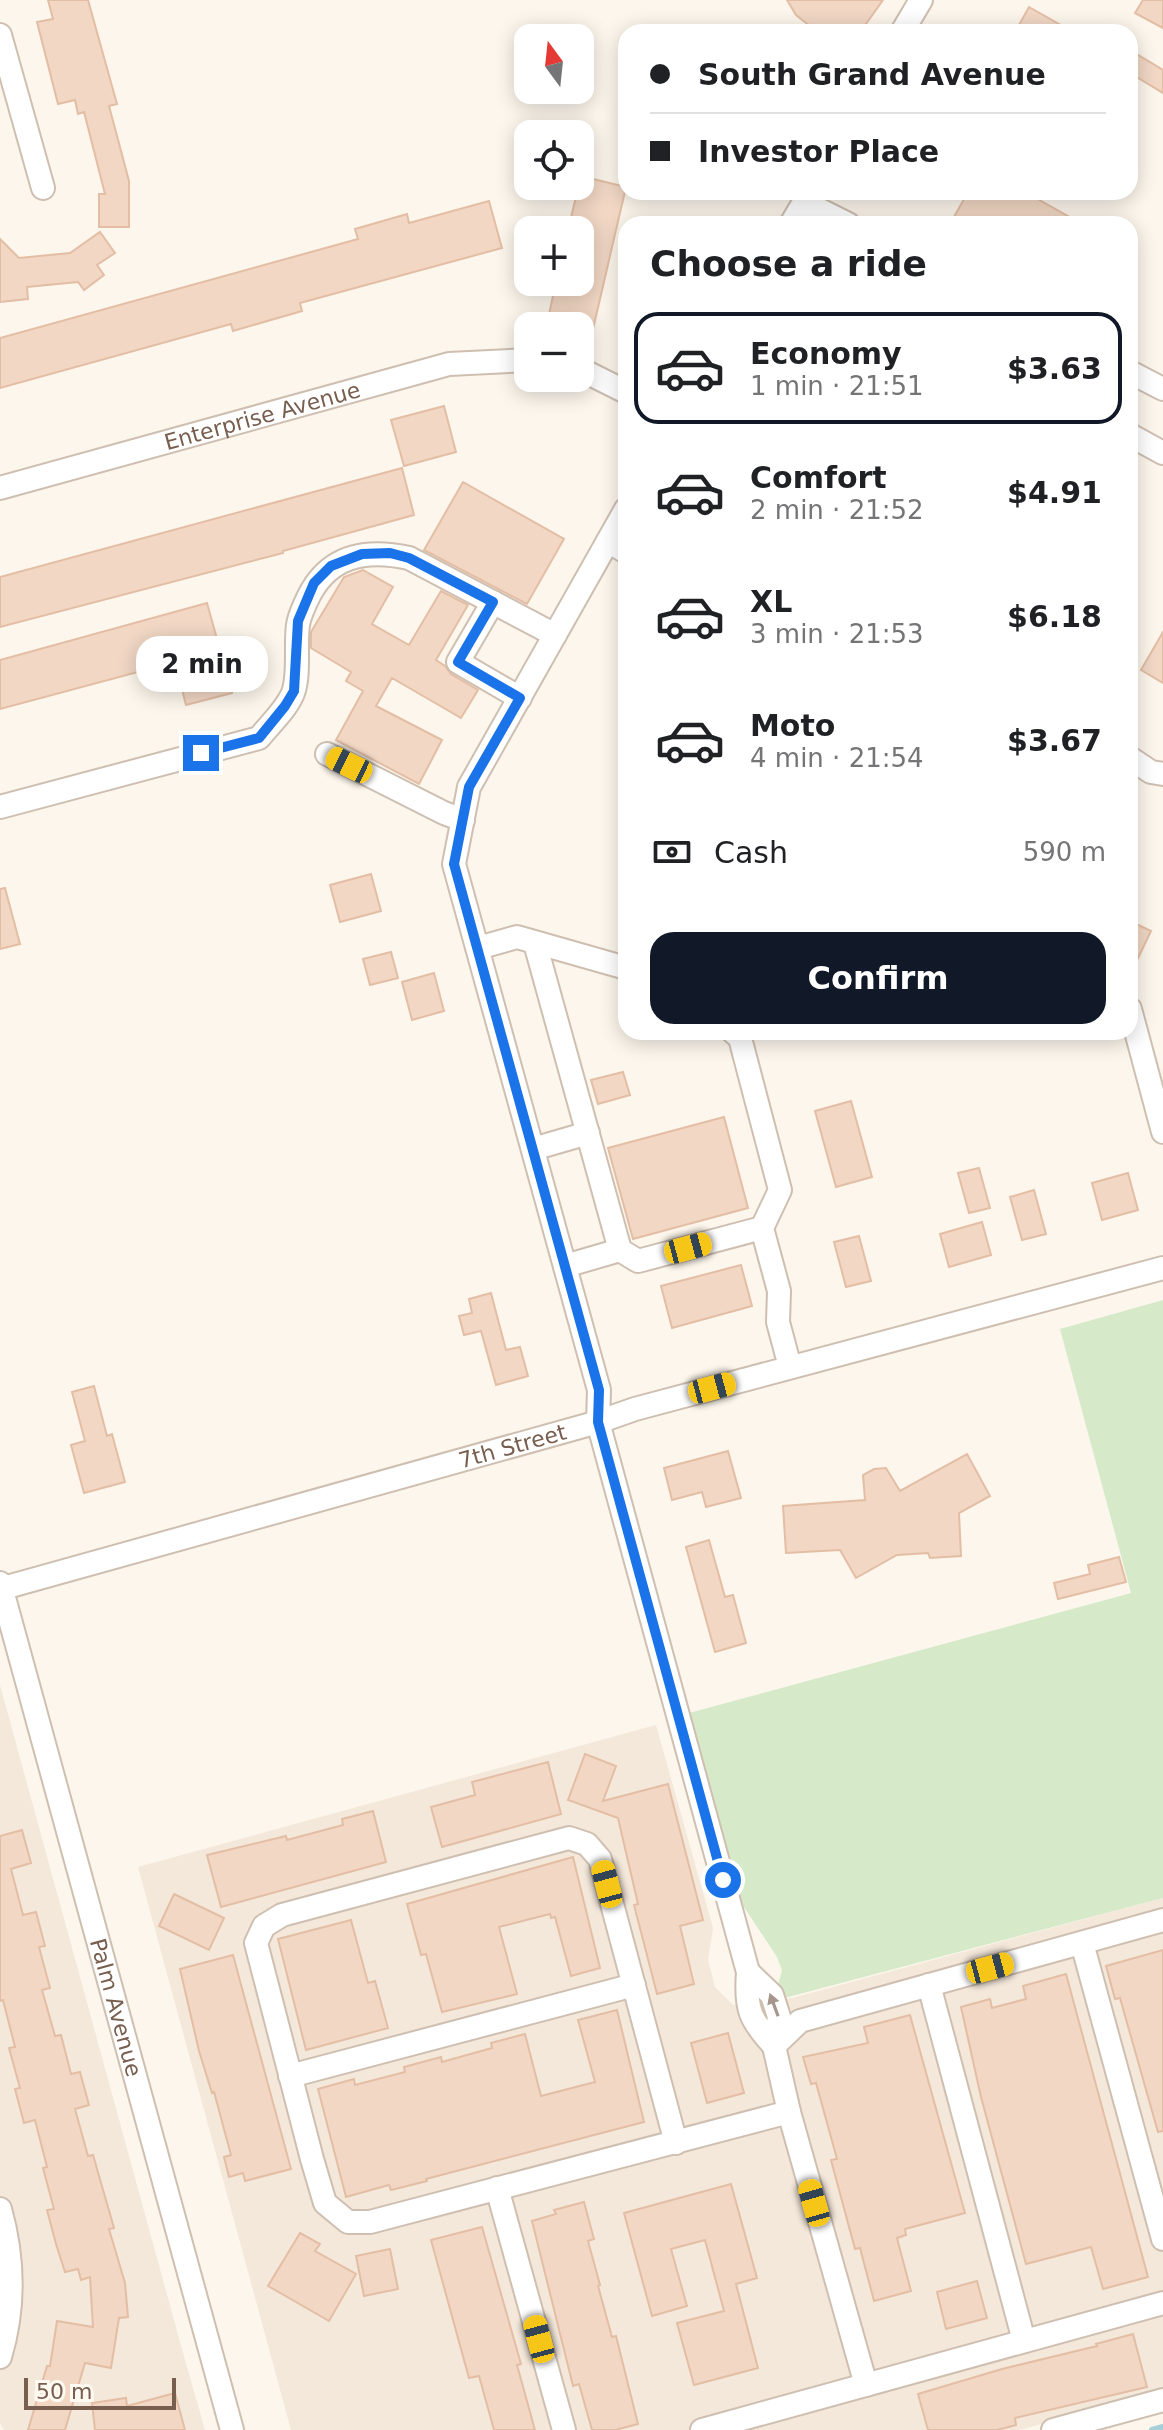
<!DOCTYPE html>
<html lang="en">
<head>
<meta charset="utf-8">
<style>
	:root { --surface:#fff; --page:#f6f6f6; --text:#202124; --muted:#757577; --line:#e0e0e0; --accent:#111827 }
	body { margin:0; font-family:"DejaVu Sans",sans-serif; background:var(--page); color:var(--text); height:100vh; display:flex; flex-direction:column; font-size:30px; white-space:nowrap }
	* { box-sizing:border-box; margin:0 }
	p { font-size:26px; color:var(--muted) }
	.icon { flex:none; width:44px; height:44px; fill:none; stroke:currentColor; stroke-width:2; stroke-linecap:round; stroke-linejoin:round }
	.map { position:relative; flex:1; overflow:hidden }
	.side { position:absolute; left:618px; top:216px; width:520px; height:824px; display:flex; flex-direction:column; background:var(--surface); border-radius:24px; box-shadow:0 4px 20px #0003 }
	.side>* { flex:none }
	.banner { position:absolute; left:618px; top:24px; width:520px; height:176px; border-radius:24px; box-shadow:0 4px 20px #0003; display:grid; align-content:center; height:176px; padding:0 32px; background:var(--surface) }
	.needle { width:52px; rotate:345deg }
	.tools { position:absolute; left:514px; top:24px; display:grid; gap:16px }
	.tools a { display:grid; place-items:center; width:80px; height:80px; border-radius:16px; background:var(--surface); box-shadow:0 4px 20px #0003; font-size:40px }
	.scale { position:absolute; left:24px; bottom:20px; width:152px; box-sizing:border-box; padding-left:8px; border:4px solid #775e4f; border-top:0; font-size:22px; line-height:28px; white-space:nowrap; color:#775e4f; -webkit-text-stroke:6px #fefaf2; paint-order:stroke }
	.end { position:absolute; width:36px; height:36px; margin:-18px; border:10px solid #1a73e8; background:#fff; box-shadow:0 0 0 4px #fff }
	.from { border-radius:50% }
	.bubble { position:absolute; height:56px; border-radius:24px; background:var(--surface); box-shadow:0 4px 20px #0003; font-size:26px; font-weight:600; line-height:56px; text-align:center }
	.car { position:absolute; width:24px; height:48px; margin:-24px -12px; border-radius:10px; box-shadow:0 0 6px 2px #0007; background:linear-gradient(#f5c518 24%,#345 0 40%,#f5c518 0 76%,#345 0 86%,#f5c518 0) }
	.banner b { display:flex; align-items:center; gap:28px; height:76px; font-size:30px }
	.banner b+b { border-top:2px solid var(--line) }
	.banner i { width:20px; height:20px; background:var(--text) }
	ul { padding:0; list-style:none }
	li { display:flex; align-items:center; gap:24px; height:112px; margin:0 16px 12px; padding:0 16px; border:4px solid transparent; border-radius:24px }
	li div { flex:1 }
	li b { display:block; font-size:30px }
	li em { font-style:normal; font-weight:600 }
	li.selected { border-color:var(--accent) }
	li>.icon { width:72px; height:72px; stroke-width:1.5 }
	h2 { padding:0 32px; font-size:36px; line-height:96px }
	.pay { display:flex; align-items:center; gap:20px; height:88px; padding:0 32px; font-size:30px }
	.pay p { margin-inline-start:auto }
	.cta { display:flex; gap:16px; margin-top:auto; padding:16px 32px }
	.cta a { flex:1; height:92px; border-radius:24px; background:var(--accent); color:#fff; font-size:32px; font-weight:600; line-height:92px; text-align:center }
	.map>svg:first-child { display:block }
</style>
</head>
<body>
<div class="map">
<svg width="1163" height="2430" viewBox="0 0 1163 2430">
	<rect width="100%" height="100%" fill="#fcf6ec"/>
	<path fill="#f4e8da" d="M 0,1685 L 183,2353 L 205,2430 L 4,2430 L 0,2423 Z
		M 656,1725 L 713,1928 L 708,1960 L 715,1987 L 733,2005 L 792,1998 L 1163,1898 L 1163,2390 L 1020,2430 L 291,2430 L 138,1867 Z"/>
	<path fill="#d6eaca" d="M 1163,1300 L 1163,1898 L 777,2000 L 776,1993 L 782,1970 L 777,1957 L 738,1898 L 689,1713 L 1131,1593 L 1060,1329 Z"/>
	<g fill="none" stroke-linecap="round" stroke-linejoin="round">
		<path stroke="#a6cfd7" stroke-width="6" d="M 1152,2430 L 1163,2427"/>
	</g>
	<path fill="#f1d7c4" stroke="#e3bea5" stroke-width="2" d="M 48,0 L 88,0 L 117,104 L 109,106 L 129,181 L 129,227 L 99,227 L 99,194 L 105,194 L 84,112 L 78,114 L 75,100 L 58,104 L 37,22 L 53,19 Z
		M 787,0 L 883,0 L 866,24 L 850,32 L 815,30 L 796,15 Z
		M 1143,0 L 1163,0 L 1163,28 L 1135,13 Z
		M 1029,7 L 1073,32 L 1015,32 Z
		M 1130,50 L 1163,70 L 1163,93 L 1130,73 Z
		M 581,176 L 626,187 L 593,329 L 548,319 L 556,282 L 580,282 L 580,230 L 568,230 Z
		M 968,192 L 1025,192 L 1082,224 L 950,224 Z
		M 489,201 L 502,248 L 300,303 L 302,311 L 233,331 L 231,324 L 0,388 L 0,338 L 358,239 L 355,229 L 407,214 L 409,223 Z
		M 100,232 L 115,253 L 97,265 L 104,275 L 84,290 L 78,282 L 27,287 L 28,299 L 0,302 L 0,239 L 19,258 L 70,253 Z
		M 444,406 L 456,452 L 404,466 L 391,420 Z
		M 402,468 L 414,515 L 283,551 L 283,553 L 0,627 L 0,577 Z
		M 463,482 L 564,539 L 527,604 L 424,550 Z
		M 363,570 L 393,587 L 372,624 L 409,645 L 441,591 L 468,605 L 436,660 L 445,666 L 451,674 L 478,690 L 461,718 L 392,678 L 376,706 L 442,740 L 419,784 L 336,740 L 363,691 L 346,681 L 351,672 L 311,648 L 311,632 L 344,577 Z
		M 207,603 L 232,693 L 186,705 L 175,662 L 0,709 L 0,660 Z
		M 1163,632 L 1163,683 L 1141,670 Z
		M 371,874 L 381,911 L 340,922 L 330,885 Z
		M 5,888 L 20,944 L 0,949 L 0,889 Z
		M 1130,921 L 1151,931 L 1130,975 Z
		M 391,952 L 398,978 L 370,985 L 363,959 Z
		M 434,973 L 444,1011 L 412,1020 L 402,982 Z
		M 623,1072 L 630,1095 L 598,1104 L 591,1080 Z
		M 851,1101 L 872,1177 L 836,1187 L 815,1111 Z
		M 724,1117 L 748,1208 L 633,1239 L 608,1148 Z
		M 979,1168 L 990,1208 L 969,1213 L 958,1173 Z
		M 1128,1173 L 1138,1210 L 1102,1220 L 1092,1183 Z
		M 1034,1190 L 1046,1234 L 1022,1240 L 1010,1197 Z
		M 982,1222 L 991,1255 L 949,1267 L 940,1234 Z
		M 859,1236 L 871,1281 L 846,1287 L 834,1242 Z
		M 741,1265 L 752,1306 L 672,1328 L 661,1286 Z
		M 491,1293 L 506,1350 L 520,1347 L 528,1376 L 496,1385 L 481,1331 L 464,1335 L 459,1316 L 472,1313 L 469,1299 Z
		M 94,1386 L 107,1436 L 112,1434 L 125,1482 L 84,1493 L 71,1445 L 85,1441 L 72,1392 Z
		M 728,1451 L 741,1498 L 706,1507 L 702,1492 L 672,1500 L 664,1468 Z
		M 967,1454 L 990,1496 L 959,1513 L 961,1556 L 930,1558 L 928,1553 L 897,1555 L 856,1578 L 840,1550 L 786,1553 L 783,1506 L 865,1500 L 863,1475 L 874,1469 L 886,1468 L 900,1491 Z
		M 709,1540 L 725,1597 L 733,1595 L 746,1643 L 715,1652 L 686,1547 Z
		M 1119,1557 L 1126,1582 L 1058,1599 L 1054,1583 L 1090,1574 L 1088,1565 Z
		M 585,1754 L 616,1766 L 603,1801 L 668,1784 L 703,1920 L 680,1926 L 694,1984 L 657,1994 L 634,1905 L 638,1904 L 618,1818 L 568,1800 Z
		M 548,1762 L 561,1814 L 442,1847 L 431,1807 L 475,1795 L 472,1782 Z
		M 373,1811 L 386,1862 L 221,1907 L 207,1855 L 286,1836 L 287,1840 L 343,1825 L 342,1819 Z
		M 22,1830 L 31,1863 L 11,1869 L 23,1915 L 36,1912 L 45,1946 L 39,1947 L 50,1988 L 42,1990 L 55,2036 L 61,2035 L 71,2074 L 80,2072 L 89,2105 L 75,2109 L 88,2156 L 93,2155 L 114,2228 L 109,2229 L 125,2283 L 128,2317 L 119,2318 L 111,2368 L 85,2363 L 65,2430 L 28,2430 L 47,2366 L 50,2366 L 57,2321 L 93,2327 L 90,2277 L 81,2280 L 78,2269 L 65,2272 L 56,2244 L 47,2210 L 54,2209 L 43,2168 L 47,2167 L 35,2120 L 24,2123 L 15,2089 L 20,2088 L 9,2048 L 15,2047 L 3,2000 L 0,2001 L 0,1836 Z
		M 573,1857 L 600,1968 L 571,1976 L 555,1917 L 551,1918 L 550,1914 L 499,1927 L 517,1994 L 442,2012 L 426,1954 L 421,1955 L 407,1904 Z
		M 174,1894 L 224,1918 L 209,1950 L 159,1926 Z
		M 351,1920 L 368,1983 L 375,1981 L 388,2028 L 306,2050 L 278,1939 Z
		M 1163,1950 L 1163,2131 L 1158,2132 L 1120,1998 L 1115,1999 L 1106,1966 Z
		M 233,1955 L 291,2169 L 245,2181 L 243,2173 L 229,2177 L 224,2157 L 231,2155 L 214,2092 L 212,2093 L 199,2051 L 180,1969 Z
		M 1066,1974 L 1148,2277 L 1103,2289 L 1091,2247 L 1026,2264 L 981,2097 L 961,2007 L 990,1999 L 992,2008 L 1026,1999 L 1023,1986 Z
		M 617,2010 L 644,2122 L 426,2179 L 427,2181 L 391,2190 L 389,2185 L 346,2197 L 318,2089 L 354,2079 L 355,2085 L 405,2072 L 404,2067 L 441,2057 L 442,2062 L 492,2048 L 491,2043 L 525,2034 L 541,2096 L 595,2082 L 578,2020 Z
		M 910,2015 L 965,2213 L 905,2229 L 906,2235 L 897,2238 L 911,2291 L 874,2301 L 860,2248 L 855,2249 L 831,2160 L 837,2159 L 816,2083 L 811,2084 L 803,2057 L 868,2043 L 864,2027 Z
		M 728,2033 L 744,2093 L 707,2103 L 691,2043 Z
		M 731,2184 L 757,2278 L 736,2284 L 758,2368 L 694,2385 L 677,2323 L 724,2311 L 705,2240 L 671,2249 L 687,2306 L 652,2316 L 624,2213 Z
		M 584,2202 L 594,2239 L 588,2241 L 600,2285 L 598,2286 L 612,2337 L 616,2336 L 638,2424 L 615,2430 L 592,2430 L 579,2384 L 573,2386 L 532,2221 L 556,2214 L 554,2210 Z
		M 482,2227 L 521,2364 L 517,2365 L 535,2430 L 494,2430 L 479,2376 L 469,2378 L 431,2240 Z
		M 300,2233 L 320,2244 L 315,2251 L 356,2274 L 329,2321 L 268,2286 Z
		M 390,2249 L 398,2289 L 364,2296 L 356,2256 Z
		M 977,2281 L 987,2318 L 946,2329 L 937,2292 Z
		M 1133,2334 L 1147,2387 L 1015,2418 L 1016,2425 L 997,2430 L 928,2430 L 918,2394 L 1002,2369 L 1097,2346 L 1096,2344 Z
		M 175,2393 L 185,2430 L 95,2430 L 92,2403 L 126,2398 L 127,2406 Z"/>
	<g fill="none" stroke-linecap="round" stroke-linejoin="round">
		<g stroke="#cebfb1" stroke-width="26">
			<g id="minor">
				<path d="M 902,32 L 921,0"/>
				<path d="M 0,35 L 43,188"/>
				<path d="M 804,202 L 848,224"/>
				<path d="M 791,224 L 810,192"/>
				<path d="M 580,369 L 626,392"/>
				<path d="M 1130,372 L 1163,389"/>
				<path d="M 1130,435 L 1163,453"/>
				<path id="s1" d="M 0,488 L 449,364 L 528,360"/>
				<path d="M 626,509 L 469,787 L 454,864 L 599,1390 L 598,1422 L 748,1972 C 745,2009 750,2020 774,2046"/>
				<path d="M 608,541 L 626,552"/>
				<path d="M 493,602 L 458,662 L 520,698"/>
				<path d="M 327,754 L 444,813 L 463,820"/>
				<path d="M 1130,758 L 1151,772 L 1163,774"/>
				<path d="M 0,807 L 259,738 C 270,724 286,710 293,693 C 300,674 295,646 298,625 C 299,617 303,609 306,602 C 326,556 364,548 409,558 L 555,635"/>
				<path d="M 535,943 L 620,1250 L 638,1261 L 762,1228"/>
				<path d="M 478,948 L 517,937 L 626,968"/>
				<path d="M 1130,1009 L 1163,1132"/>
				<path d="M 733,1032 L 740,1038 L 780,1190 L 762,1228 L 779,1291 L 778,1322 L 790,1367"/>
				<path d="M 533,1149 L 588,1133"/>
				<path d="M 565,1266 L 620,1250"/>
				<path id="s2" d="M 0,1583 L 232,2430"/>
				<path id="s3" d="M 0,1589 L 598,1422 L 635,1409 L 1163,1268"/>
				<path d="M 1082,1943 L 1163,2239"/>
				<path d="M 748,1972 L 772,1995 L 779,2017 L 774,2046 L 789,2112 L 866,2385"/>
				<path d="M 929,1985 L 1024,2341"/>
				<path d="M 774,2046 L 800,2021 L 1163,1920"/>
				<path d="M 290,2076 L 634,1985"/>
				<path d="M 676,2143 L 600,1859 L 587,1844 L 569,1838 L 282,1915 L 264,1926 L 256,1943 L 312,2159 L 325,2203 L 348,2222 L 370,2222 L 789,2112"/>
				<path d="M 497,2188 L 564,2430"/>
				<path d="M 0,2209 C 14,2259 15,2307 0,2357"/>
				<path d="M 702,2430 L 1163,2303"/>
				<path d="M 1053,2430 L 1163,2400"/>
			</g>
		</g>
		<use href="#minor" stroke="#fff" stroke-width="22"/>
	</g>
	<defs><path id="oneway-solid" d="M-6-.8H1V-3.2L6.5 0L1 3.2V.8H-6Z" transform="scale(2)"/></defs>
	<use fill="#a7968d" href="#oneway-solid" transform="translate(774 2005) rotate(-110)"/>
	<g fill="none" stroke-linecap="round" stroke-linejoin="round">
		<path stroke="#1a73e8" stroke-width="10" d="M 201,753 L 259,738 L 285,706 L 294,691 L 298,621 L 314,583 L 331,566 L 362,554 L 390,553 L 409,558 L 493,602 L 458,662 L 520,698 L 469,787 L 454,864 L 599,1390 L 598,1422 L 723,1880"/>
	</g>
	<g text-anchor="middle" stroke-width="8" stroke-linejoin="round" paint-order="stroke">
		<g font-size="22" fill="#775e4f" stroke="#fefaf2">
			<text dy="8" stroke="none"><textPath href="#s1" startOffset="272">Enterprise Avenue</textPath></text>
			<text dy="8" stroke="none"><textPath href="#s3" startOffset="532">7th Street</textPath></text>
			<text dy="8" stroke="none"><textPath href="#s2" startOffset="440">Palm Avenue</textPath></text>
		</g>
	</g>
</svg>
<div class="tools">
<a><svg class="needle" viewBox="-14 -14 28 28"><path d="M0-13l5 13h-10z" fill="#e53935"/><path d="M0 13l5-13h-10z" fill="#757577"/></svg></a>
<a><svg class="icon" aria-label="locate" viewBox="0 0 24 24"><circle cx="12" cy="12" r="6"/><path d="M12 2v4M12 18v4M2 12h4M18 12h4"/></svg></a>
<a>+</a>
<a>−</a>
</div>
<div class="scale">50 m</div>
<i class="end from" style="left:723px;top:1880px"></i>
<i class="end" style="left:201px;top:753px"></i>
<div class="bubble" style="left:136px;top:636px;width:132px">2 min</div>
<i class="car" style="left:349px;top:765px;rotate:296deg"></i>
<i class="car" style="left:688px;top:1248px;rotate:75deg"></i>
<i class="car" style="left:712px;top:1388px;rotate:75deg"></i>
<i class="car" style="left:607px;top:1884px;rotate:345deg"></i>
<i class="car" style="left:990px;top:1968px;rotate:75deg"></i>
<i class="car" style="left:814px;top:2203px;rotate:344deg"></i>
<i class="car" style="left:539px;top:2339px;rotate:345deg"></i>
<div class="banner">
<b><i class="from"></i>South Grand Avenue</b>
<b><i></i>Investor Place</b>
</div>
<section class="side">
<h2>Choose a ride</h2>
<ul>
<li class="selected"><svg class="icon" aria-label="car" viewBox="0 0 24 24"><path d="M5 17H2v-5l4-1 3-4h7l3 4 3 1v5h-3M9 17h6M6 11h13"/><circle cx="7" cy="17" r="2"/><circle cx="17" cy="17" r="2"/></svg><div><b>Economy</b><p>1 min · 21:51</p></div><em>$3.63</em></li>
<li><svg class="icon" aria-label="car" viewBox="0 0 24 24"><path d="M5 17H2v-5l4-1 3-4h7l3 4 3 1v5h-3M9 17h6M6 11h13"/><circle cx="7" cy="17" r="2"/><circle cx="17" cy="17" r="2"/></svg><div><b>Comfort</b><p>2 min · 21:52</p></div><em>$4.91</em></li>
<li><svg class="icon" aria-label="car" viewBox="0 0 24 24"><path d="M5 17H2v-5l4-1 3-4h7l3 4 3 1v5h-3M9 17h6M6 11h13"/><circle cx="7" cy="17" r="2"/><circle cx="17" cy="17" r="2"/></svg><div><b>XL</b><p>3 min · 21:53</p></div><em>$6.18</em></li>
<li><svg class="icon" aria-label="car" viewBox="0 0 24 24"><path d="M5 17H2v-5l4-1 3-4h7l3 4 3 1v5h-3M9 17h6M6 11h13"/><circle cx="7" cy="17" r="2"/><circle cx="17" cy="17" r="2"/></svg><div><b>Moto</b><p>4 min · 21:54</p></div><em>$3.67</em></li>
</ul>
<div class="pay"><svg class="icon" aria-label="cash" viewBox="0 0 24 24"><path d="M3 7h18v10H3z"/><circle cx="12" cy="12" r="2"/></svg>Cash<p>590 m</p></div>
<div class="cta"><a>Confirm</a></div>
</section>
</div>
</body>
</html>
